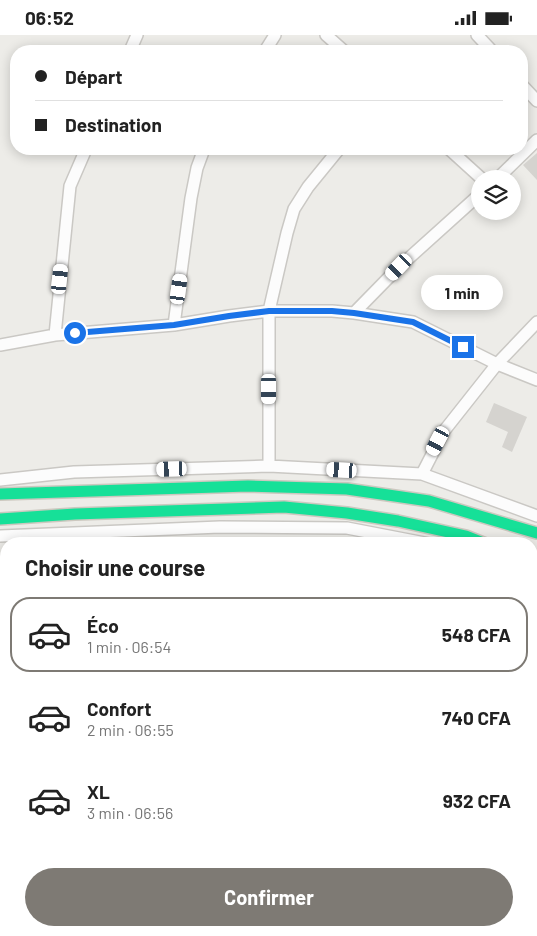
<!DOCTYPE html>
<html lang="fr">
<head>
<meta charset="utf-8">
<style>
	:root { --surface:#fff; --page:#f2f2f2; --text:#222; --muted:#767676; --line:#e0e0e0; --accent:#7e7a74 }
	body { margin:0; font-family:Barlow,sans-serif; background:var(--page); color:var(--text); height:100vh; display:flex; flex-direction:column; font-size:19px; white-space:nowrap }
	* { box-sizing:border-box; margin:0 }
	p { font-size:16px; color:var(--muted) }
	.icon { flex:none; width:28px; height:28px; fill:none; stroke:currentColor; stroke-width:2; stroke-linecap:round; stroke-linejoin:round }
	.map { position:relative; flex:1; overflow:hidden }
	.sheet { position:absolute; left:0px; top:502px; width:538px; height:399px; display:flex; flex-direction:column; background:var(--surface); border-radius:20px 20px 0 0; box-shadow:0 2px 12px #0003 }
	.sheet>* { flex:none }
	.banner { position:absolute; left:10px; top:10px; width:518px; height:110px; border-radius:20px; box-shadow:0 2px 12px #0003; display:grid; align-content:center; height:110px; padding:0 25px; background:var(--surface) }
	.buttons { position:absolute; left:471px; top:135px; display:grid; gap:10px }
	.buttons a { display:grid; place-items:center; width:50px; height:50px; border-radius:50%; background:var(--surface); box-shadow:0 2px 12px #0003; font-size:25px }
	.end { position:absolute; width:22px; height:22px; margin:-11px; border:6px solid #1a73e8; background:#fff; box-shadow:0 0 0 2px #fff }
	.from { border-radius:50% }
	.bubble { position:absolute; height:35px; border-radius:18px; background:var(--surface); box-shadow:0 2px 12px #0003; font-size:16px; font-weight:700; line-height:35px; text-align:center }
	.car { position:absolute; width:15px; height:30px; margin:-15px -8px; border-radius:6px; box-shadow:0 0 4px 1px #0007; background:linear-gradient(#fff 24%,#345 0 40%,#fff 0 76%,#345 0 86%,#fff 0) }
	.banner b { display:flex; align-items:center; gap:18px; height:48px; font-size:19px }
	.banner b+b { border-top:1px solid var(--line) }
	.banner i { width:12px; height:12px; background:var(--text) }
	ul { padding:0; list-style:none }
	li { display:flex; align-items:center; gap:15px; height:75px; margin:0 10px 8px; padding:0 15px; border:2px solid transparent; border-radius:20px }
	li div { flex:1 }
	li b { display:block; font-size:19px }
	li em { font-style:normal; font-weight:700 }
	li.current { border-color:var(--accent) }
	li>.icon { width:45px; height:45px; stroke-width:1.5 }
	h2 { padding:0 25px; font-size:22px; line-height:60px }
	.cta { display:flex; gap:10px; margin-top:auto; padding:10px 25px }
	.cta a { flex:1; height:58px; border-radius:30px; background:var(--accent); color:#fff; font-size:20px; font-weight:700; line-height:58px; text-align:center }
	.status { display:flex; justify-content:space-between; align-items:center; height:35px; padding:0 25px; background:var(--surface); direction:ltr }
	.status svg { height:14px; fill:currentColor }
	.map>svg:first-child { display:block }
</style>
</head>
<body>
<div class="status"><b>06:52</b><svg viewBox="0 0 49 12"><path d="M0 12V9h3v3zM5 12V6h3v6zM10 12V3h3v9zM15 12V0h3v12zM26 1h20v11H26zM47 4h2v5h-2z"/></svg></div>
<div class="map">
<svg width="537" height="901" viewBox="0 0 537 901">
	<rect width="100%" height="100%" fill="#edece8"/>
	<path fill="#d5d3cf" d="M 537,118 L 537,145 L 523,130 Z
		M 494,368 L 527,382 L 512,417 L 502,412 L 508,397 L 486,387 Z"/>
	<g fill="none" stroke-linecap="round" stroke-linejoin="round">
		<g stroke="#cac8c4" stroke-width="14">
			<path id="street" d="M 326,0 L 344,16
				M 477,0 L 492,16
				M 130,16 L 137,0
				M 265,16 L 275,0
				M 521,49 L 537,66
				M 449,114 L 482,144
				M 497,144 L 537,105
				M 354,278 L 399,232 L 480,159
				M 174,290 L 191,163 L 197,133 L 204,114
				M 55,300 L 70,151 L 86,114
				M 0,310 L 55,300 L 174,290 L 229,281 L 269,276 L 332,276 L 354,278 L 413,287 L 497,329 L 537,345
				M 269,431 L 269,276 L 287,198 L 294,174 L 308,152 L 339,114
				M 422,439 L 444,396 L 497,329 L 537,287
				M 0,445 L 74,437 L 269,431 L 422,439 L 537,481
				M 0,501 L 220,492 L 347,493 L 430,509
				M 531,541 L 537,543
				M 531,694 L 537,696
				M 531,753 L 537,739
				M 531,841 L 537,843
				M 0,881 L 6,884
				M 35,895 L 51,901
				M 339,895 L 352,901
				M 100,901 L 103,895"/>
		</g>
		<g stroke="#ccc8bf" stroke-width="14">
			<path id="fast" d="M 0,459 L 248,451 L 347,454 L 429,466 L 537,498
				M 0,484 L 75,479 L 284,472 L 347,478 L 398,486 L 466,501 L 486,509
				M 531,526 L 537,528"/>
		</g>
		<use href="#street" stroke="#fcfcfc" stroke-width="11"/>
		<use href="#fast" stroke="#16e098" stroke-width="11"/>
	</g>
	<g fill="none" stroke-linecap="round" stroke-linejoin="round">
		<path stroke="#1a73e8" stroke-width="6" d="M 75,298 L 174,290 L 229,281 L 269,276 L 332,276 L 354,278 L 413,287 L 463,312"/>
	</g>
</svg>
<div class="buttons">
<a><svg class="icon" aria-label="layers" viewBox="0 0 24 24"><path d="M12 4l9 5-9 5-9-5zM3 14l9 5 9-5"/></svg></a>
</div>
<i class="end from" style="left:75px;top:298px"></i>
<i class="end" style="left:463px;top:312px"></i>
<div class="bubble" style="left:421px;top:240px;width:82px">1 min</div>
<i class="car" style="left:399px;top:232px;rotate:224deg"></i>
<i class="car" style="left:60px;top:244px;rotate:6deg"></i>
<i class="car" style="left:179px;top:254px;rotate:8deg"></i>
<i class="car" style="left:269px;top:354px;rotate:180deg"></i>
<i class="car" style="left:438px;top:406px;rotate:208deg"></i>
<i class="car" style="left:172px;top:434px;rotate:268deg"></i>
<i class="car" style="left:342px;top:435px;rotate:273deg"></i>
<div class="banner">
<b><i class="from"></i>Départ</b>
<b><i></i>Destination</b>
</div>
<section class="sheet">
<h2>Choisir une course</h2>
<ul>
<li class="current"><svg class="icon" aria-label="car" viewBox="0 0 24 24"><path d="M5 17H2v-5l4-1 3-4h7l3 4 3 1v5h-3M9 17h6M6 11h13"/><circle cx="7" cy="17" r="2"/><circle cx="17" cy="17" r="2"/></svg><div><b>Éco</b><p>1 min · 06:54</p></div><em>548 CFA</em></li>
<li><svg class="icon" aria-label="car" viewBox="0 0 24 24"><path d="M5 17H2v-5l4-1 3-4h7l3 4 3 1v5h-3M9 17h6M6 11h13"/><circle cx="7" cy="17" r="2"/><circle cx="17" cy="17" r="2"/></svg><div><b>Confort</b><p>2 min · 06:55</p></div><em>740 CFA</em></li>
<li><svg class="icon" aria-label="car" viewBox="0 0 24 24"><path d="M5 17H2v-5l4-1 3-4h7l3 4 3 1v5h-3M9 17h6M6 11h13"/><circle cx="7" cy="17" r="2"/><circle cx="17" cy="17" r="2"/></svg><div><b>XL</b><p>3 min · 06:56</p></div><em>932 CFA</em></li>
</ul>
<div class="cta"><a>Confirmer</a></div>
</section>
</div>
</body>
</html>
